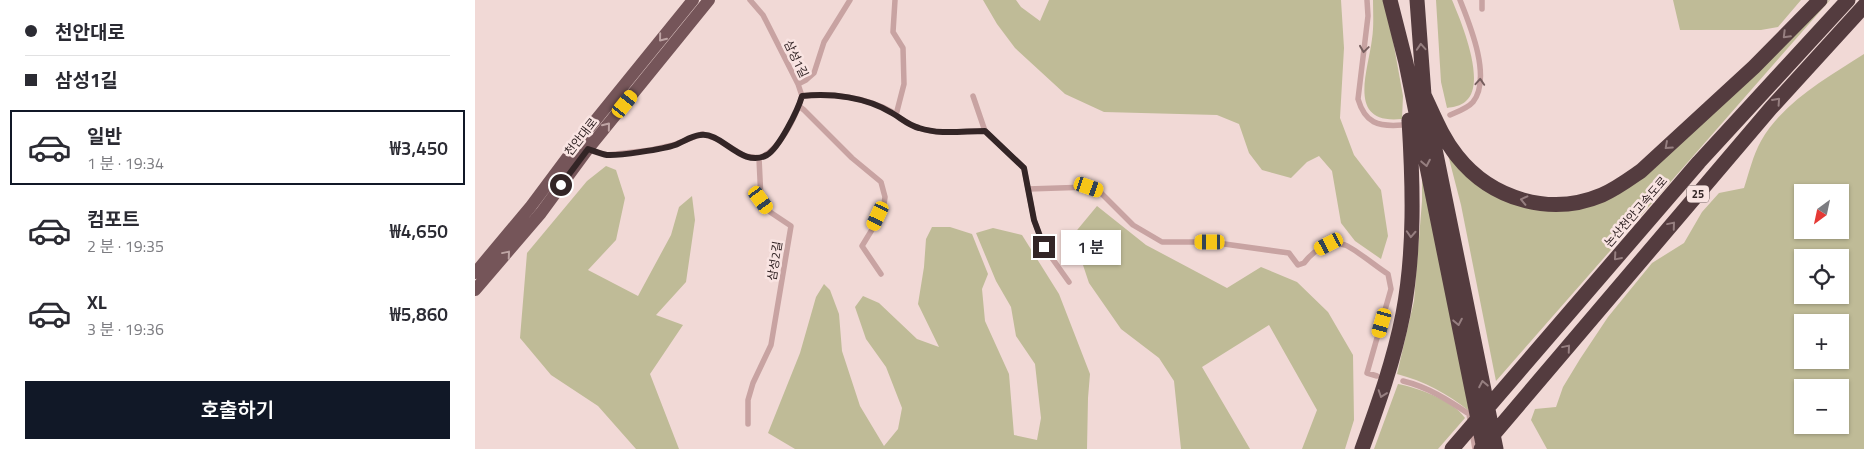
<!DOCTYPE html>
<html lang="ko">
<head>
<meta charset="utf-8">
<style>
	:root { --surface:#fff; --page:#f2f2f3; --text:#2b2b33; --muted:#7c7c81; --line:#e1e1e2; --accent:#111827 }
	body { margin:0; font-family:"Titillium Web","Noto Sans KR",sans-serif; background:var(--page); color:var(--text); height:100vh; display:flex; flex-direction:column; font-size:19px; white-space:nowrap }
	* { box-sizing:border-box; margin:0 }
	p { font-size:16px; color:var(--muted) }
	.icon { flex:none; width:28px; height:28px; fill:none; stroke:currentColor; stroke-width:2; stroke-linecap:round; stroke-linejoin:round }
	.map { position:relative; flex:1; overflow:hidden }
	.panel { display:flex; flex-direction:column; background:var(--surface); width:475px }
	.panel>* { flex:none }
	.top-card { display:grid; align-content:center; height:110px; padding:0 25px; background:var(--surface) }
	.needle { width:32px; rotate:213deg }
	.fabs { position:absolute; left:1319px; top:184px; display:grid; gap:10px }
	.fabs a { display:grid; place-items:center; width:55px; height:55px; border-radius:0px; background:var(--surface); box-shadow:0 1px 4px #0004; font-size:25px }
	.end { position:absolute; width:22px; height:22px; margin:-11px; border:6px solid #332526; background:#fff; box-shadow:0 0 0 2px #fff }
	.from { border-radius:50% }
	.bubble { position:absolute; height:35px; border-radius:0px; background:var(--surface); box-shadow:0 1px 4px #0004; font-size:16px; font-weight:600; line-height:35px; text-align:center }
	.car { position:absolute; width:15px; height:30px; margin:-15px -8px; border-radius:6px; box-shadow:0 0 4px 1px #0007; background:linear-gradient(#f5c518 24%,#345 0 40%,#f5c518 0 76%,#345 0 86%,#f5c518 0) }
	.top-card b { display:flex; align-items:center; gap:18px; height:48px; font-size:19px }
	.top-card b+b { border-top:1px solid var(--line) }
	.top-card i { width:12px; height:12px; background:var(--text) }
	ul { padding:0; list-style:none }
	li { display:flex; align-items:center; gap:15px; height:75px; margin:0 10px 8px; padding:0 15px; border:2px solid transparent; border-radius:0px }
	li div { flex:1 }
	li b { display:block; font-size:19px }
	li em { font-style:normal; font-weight:600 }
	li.selected { border-color:var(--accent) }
	li>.icon { width:45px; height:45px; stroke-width:1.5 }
	.primary-button { display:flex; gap:10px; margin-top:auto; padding:10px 25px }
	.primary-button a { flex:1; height:58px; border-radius:0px; background:var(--accent); color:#fff; font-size:20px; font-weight:600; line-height:58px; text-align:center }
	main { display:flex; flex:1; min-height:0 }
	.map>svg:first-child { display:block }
</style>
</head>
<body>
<main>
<section class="panel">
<div class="top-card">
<b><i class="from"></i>천안대로</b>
<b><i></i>삼성1길</b>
</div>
<ul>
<li class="selected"><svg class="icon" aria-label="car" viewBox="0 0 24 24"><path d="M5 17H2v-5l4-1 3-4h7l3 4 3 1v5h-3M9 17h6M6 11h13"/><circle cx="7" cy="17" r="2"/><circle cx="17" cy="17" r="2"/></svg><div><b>일반</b><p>1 분 · 19:34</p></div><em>₩3,450</em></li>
<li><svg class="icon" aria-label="car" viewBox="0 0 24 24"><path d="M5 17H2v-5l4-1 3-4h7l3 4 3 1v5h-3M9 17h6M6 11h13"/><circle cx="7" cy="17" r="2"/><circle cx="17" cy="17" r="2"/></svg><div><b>컴포트</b><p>2 분 · 19:35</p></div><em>₩4,650</em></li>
<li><svg class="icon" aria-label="car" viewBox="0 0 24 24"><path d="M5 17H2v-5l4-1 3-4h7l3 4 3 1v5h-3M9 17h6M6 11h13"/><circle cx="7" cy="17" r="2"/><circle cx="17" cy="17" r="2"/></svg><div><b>XL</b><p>3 분 · 19:36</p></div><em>₩5,860</em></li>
</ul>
<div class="primary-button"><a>호출하기</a></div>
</section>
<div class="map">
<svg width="1389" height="449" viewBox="0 0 1389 449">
	<rect width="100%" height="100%" fill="#f1d9d6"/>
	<path fill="#bfbb97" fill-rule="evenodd" d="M 508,0 L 541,0 L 546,7 L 565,21 L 574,0 L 866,0 L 869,48 L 865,118 L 879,155 L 906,190 L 913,236 L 906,259 L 880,241 L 866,223 L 857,171 L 844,156 L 832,162 L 816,178 L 787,170 L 774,153 L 764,124 L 742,115 L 629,112 L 590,94 L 540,48 L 522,24 Z
		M 898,0 L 910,0 L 912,7 L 928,96 L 927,119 C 871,125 893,72 897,39 C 899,26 898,13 898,0 Z
		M 961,0 L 977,0 C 986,21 1012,83 991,101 C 986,106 978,107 972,108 L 966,82 Z
		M 1198,0 L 1326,0 L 1303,27 L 1286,30 L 1205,30 Z
		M 1354,0 L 1355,0 L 1021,381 L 986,205 L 971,147 L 993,178 L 1098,209 L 1192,155 Z
		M 1389,54 L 1389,449 L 1072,449 L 1056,420 L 1060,409 L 1081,407 L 1088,387 L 1105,359 L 1133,317 L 1177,263 L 1209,243 L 1227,212 L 1244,193 L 1269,188 C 1274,173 1278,155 1286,141 C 1309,101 1352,78 1389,54 ZM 1328,192 L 1365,192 L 1365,230 L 1328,230 ZM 1328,258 L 1365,258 L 1365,295 L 1328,295 ZM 1328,322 L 1365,322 L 1365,360 L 1328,360 ZM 1328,388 L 1365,388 L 1365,425 L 1328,425 Z
		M 947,154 L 994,411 C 973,394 949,381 922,374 L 939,301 L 947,201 Z
		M 131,166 L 141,170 L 150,198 L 141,240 L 113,270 L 163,296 L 196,235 L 204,207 L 217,196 L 220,220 L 211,282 L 181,315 L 208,325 L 175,374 L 204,449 L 161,449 L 123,406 L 76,375 L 45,338 L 52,253 L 112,181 Z
		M 622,206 L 671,245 L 752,288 L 786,267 L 822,282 L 853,312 L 878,355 L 879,420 L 870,449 L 827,449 L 842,410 L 794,325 L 727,367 L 775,449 L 706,449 L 699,381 L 684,358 L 646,329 L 614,283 L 598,235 Z
		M 457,227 L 475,227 L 497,234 L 513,274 L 507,289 L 510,321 L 534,374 L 539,435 L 562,440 L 566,418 L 560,364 L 541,336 L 536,307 L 521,281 L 501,233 L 518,228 L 547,235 L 584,294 L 615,374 L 613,398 L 612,449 L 320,449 L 293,433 L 325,353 L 341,297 L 349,284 L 355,290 L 364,314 L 367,351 L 385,406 L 409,446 L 423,429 L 427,408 L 411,367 L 391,339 L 380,307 L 388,296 L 404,303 L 442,339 L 464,347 L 443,304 L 449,267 L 451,239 Z
		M 923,384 C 943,388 978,400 990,418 L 963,449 L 899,449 Z"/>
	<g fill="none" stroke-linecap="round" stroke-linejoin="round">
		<path stroke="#c8a3a2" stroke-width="5.5" d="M 275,0 L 288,15 L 323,84 L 327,96 C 357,93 391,97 417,112 C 426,118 433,125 444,128 C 465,135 488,131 510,131 L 549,168 L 559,220 L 569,247 L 594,282
			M 420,0 L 418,32 L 428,48 L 429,84 L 421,115
			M 892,0 L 893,16 L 883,99 C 890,123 903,127 927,125
			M 1007,9 L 1007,0
			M 323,84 L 331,80 L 339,73 L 349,42 L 375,0
			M 498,96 L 510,131
			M 324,106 L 329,110 L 377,158 L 406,182 L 410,197 L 409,204 L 398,228 L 387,246 L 406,274
			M 975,115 C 982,112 993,108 998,102 C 1017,78 995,25 985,0
			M 113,149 L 132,155 L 176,150 L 198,145 L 227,134 L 240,138 L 270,156 L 284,158
			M 553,189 L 614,187 L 624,191 L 658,225 L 687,242 L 735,242 L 814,253 L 823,265 L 829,263 C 838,251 853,240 870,245 C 879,248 903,268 913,274 L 916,289 L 892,373 L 902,376
			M 928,381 C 953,387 973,400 994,414 L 1000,449
			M 273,424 L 273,400 L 278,383 L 296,345 L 316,226 L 295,212 L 286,200 L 284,158 C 305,151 321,116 327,96"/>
		<path stroke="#755559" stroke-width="12" d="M 0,273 L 56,206 L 115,127 L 218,0
			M 0,290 L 66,213 L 113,149 L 234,0"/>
		<path stroke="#543c3f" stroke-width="15" d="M 915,0 L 931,63 L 1009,449
			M 942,0 L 949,95 L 1021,449
			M 949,95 C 959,116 967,137 982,156 C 1016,199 1075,217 1127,195 C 1141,189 1153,180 1166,171 L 1279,67 L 1345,0
			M 887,449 C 903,405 919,360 928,314 C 940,251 938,184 934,120
			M 977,449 L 1224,162 L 1373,0
			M 1006,449 L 1296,108 L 1389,6"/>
	</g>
	<defs><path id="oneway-chevron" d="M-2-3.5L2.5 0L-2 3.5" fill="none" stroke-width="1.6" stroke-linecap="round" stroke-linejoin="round" transform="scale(1.25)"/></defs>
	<g stroke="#967f80">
		<use href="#oneway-chevron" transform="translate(1311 35) rotate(135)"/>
		<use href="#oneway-chevron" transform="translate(946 47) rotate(-94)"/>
		<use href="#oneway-chevron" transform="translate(1302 101) rotate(-48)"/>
		<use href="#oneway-chevron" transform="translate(1193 146) rotate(138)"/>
		<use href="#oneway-chevron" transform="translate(951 163) rotate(79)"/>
		<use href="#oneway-chevron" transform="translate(1049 200) rotate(-167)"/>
		<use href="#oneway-chevron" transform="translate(1197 225) rotate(-50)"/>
		<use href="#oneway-chevron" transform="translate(936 234) rotate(93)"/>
		<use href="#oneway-chevron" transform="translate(1142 257) rotate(131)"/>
		<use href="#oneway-chevron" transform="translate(983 322) rotate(79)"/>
		<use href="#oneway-chevron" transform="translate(1092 348) rotate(-50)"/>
		<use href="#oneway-chevron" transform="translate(1008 384) rotate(-101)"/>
		<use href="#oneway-chevron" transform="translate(907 394) rotate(109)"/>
	</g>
	<g stroke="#bea4a4">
		<use href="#oneway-chevron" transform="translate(187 38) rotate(129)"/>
		<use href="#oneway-chevron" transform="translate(132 126) rotate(-51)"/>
		<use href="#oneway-chevron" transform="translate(32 254) rotate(-50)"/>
	</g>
	<g stroke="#765e5e">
		<use href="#oneway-chevron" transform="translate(889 49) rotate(98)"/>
		<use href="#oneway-chevron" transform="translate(1005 82) rotate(-86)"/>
	</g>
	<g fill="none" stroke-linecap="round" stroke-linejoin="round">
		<path stroke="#332526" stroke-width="6" d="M 86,185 L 113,149 C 119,151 126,154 132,155 C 143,156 189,149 200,145 C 208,142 216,136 225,135 C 247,131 266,169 292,155 C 304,148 323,110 327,96 C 357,93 391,97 417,113 C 426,118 433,125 444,128 C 465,135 488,131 510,131 L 549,168 L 559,220 L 569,247"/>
	</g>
	<g text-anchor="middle" stroke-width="5" stroke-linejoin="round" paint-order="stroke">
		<rect fill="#f9e4e2" stroke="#6e5e5e" stroke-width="1" x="1212" y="185.5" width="22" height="17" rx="4"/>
		<g font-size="11" font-weight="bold" fill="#332526">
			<text x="1223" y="198">25</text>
		</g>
		<g font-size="12" fill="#332526" stroke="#f9e4e2">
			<text transform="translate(321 59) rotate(64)" y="4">삼성1길</text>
			<text transform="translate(106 137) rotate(-52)" y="4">천안대로</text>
			<text transform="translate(1161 212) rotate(-49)" y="4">논산천안고속도로</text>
			<text transform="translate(300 261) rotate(-81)" y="4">삼성2길</text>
		</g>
	</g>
</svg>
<div class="fabs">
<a><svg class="needle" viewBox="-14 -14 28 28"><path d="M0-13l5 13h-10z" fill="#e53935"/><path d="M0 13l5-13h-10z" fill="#7c7c81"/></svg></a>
<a><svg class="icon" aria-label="locate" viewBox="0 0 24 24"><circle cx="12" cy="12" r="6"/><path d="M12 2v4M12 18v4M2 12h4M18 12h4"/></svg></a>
<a>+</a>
<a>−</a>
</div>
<i class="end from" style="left:86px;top:185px"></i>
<i class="end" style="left:569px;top:247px"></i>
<div class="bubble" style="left:586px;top:230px;width:60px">1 분</div>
<i class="car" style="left:150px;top:104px;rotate:39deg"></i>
<i class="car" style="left:614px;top:187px;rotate:109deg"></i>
<i class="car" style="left:286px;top:200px;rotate:144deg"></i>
<i class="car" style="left:403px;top:216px;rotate:205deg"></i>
<i class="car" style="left:735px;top:242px;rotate:270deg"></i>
<i class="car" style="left:854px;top:244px;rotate:243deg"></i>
<i class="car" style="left:907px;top:323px;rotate:196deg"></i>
</div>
</main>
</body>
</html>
